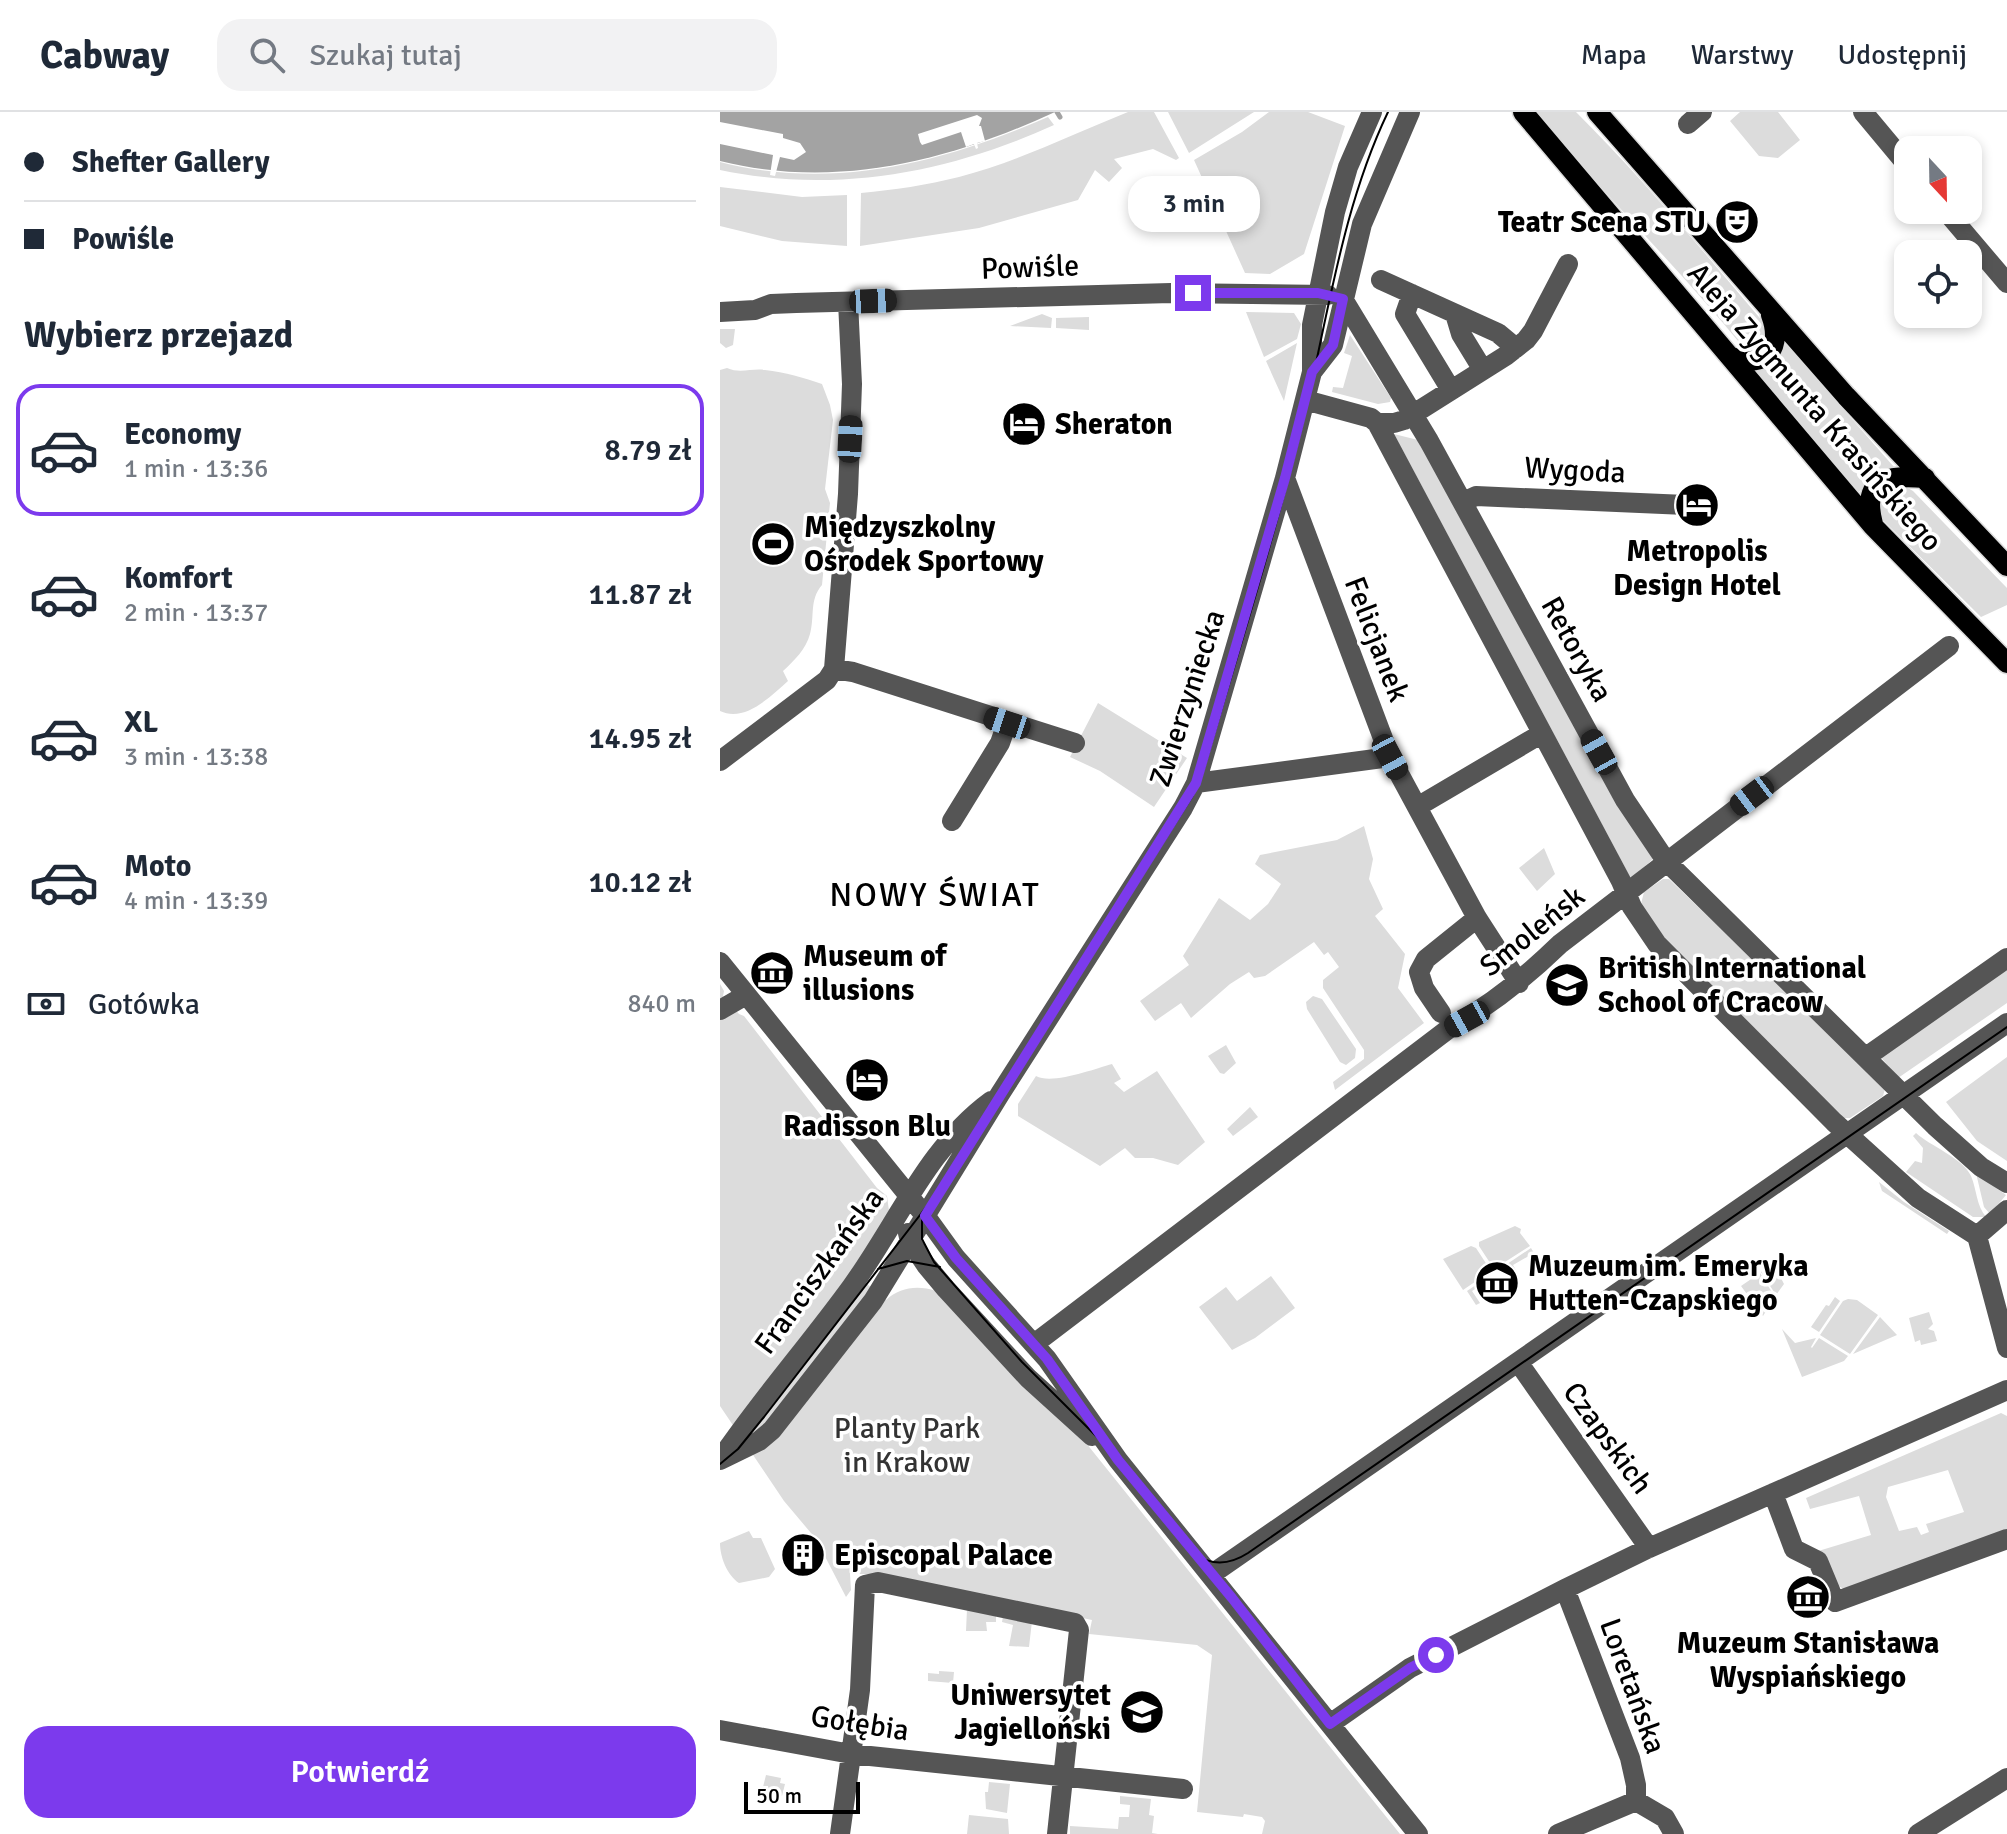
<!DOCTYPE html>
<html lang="pl">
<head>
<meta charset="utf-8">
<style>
	:root { --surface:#fff; --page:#f2f2f3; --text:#1f2937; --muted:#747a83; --line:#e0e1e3; --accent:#7c3aed }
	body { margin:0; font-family:Signika,sans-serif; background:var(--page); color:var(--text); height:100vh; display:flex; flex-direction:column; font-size:30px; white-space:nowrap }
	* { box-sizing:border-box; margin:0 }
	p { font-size:26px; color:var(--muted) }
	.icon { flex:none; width:44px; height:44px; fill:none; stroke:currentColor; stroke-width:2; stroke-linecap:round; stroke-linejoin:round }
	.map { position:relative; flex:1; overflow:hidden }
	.sheet { display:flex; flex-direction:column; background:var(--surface); width:720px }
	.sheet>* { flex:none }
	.guide { display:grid; align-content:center; height:176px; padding:0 24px; background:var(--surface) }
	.needle { width:52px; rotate:158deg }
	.tools { position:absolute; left:1174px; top:24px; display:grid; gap:16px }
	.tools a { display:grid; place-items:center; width:88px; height:88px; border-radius:16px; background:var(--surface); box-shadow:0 4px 12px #0003; font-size:40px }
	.scale { position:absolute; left:24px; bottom:20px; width:116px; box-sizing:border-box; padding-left:8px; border:4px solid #000; border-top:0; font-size:22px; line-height:28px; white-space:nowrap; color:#000; -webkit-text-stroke:6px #fff; paint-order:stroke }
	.end { position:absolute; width:36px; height:36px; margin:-18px; border:10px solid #7c3aed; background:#fff; box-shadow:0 0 0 4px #fff }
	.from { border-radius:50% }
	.bubble { position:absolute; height:56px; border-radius:24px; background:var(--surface); box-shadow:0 4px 12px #0003; font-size:26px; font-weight:600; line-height:56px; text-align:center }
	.car { position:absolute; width:24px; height:48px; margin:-24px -12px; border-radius:10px; box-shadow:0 0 6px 2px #0007; background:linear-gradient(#222 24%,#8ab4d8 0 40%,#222 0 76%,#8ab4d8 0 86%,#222 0) }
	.guide b { display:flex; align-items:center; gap:28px; height:76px; font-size:30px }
	.guide b+b { border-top:2px solid var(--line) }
	.guide i { width:20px; height:20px; background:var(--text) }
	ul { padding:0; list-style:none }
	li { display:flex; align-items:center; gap:24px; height:132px; margin:0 16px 12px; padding:0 8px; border:4px solid transparent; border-radius:24px }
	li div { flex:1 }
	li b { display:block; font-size:30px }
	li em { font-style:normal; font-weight:600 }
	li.on { border-color:var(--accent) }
	li>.icon { width:72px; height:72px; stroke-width:1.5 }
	h2 { padding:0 24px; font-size:36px; line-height:96px }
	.pay { display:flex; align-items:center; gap:20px; height:88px; padding:0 24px; font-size:30px }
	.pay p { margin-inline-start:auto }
	.cta { display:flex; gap:16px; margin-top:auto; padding:16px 24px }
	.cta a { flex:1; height:92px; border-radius:24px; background:var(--accent); color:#fff; font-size:32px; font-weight:600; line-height:92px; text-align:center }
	header { display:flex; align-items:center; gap:48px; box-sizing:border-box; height:112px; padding:0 40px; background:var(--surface); border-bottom:2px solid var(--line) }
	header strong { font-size:38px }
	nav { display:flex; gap:44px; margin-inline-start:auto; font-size:28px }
	.search { width:560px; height:72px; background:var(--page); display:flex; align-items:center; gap:20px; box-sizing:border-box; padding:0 28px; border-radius:24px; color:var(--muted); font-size:30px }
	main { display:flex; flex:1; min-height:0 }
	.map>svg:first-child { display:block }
</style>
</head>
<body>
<header>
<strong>Cabway</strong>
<div class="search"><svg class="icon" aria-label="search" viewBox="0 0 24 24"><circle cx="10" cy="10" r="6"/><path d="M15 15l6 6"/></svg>Szukaj tutaj</div>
<nav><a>Mapa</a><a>Warstwy</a><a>Udostępnij</a></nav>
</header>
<main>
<section class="sheet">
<div class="guide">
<b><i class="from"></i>Shefter Gallery</b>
<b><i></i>Powiśle</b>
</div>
<h2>Wybierz przejazd</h2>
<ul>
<li class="on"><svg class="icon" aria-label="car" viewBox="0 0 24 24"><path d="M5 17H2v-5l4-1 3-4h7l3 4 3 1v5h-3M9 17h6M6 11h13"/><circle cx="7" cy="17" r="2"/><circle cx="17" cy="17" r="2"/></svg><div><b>Economy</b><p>1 min · 13:36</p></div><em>8.79 zł</em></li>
<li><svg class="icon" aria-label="car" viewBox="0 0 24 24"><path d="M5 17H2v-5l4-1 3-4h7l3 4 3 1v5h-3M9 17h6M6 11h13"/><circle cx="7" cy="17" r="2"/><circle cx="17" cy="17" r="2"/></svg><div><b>Komfort</b><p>2 min · 13:37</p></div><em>11.87 zł</em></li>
<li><svg class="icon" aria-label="car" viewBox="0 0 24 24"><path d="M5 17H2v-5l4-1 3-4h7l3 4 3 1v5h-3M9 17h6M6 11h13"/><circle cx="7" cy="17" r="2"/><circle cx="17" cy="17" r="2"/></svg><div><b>XL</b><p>3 min · 13:38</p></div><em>14.95 zł</em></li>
<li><svg class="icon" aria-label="car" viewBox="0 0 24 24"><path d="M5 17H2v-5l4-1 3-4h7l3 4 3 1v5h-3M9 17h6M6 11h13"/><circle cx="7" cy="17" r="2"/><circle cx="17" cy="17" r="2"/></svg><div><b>Moto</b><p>4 min · 13:39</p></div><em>10.12 zł</em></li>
</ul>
<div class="pay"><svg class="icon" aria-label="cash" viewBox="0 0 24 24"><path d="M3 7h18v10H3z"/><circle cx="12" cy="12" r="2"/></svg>Gotówka<p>840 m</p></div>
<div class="cta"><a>Potwierdź</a></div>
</section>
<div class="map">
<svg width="1287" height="1722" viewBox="0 0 1287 1722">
	<rect width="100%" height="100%" fill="#fff"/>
	<path fill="#dcdcdc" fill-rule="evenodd" d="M 408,0 L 434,0 L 459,46 L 456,48 L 433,37 L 394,47 L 402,56 L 389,70 L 375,58 L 358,88 L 259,116 L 140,134 L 141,81 C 174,78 207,73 239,65 C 297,50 353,22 408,0 Z
		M 448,0 L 534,0 L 469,41 Z
		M 549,0 L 588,0 L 625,14 L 584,142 L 550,162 L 525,161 L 474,48 L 522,20 Z
		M 816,0 L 856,0 C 923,67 983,139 1044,211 L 1045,229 C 1038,237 1033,239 1023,235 C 957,154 882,81 816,0 Z
		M 1020,0 L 1058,0 L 1080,28 L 1058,46 L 1039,44 L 1010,9 Z
		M 328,5 L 334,13 C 228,61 115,82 0,58 L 0,50 C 113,79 223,51 328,5 Z
		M 0,75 L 82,85 L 127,83 L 127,134 L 62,129 L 0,114 Z
		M 526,200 L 574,201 L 581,212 L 577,227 L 544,245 Z
		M 322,202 L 332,206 L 331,216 L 290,214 Z
		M 369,205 L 369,218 L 336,216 L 336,206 Z
		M 0,217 L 15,217 L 13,233 L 6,236 L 0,231 Z
		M 630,223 L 671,286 L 670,290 L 658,292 L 612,280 L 613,275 L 623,276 L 632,244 L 624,241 Z
		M 577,231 L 564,289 L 546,249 Z
		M 1066,232 L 1174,355 L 1154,361 L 1139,380 L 1033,258 L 1057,246 Z
		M 7,256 C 20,262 32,256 45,258 C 65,260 84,266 102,272 L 110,293 L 113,308 L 105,377 L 110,391 L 102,473 C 89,488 95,504 90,522 C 86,537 74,549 63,559 L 68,569 C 51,584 25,611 0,599 L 0,258 Z
		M 674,322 L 698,328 L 933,747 L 913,765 L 910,765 Z
		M 1186,375 L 1193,379 L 1287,476 L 1287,493 L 1261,505 L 1163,408 C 1151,385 1163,376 1186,375 Z
		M 378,591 L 467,646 L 434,695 L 380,659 L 350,645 Z
		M 644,714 L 653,747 L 649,767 L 663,797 L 655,804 L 685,842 L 678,876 L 704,911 L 615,978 L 613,970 L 644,947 L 644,938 L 603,876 L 603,868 L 619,855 L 608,840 L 604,843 L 594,830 L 545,864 L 534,866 L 529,860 L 510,872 L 471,906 L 461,891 L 435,909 L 420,889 L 469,853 L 463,844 L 499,786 L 530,808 L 548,792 L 561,772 L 535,752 L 540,743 L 617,728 Z
		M 824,736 L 835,762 L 817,779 L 799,756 Z
		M 943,767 L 949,767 L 1161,971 L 1165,977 L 1163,984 L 1130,1006 L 1124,1006 L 960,848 L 921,792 L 924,780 Z
		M 1287,846 L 1287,891 L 1178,966 L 1155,938 Z
		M 0,872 L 4,879 L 3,884 L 19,902 L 24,904 L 157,1076 L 167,1084 L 169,1099 L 134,1161 L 166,1188 C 180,1175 198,1173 216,1179 L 354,1316 L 680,1722 L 542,1722 L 545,1709 L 542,1705 L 524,1702 L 523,1705 L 477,1700 L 492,1543 L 477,1533 L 369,1522 L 372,1508 L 153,1462 L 130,1462 L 131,1478 L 126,1485 L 96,1427 L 64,1389 L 0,1294 Z
		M 593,884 L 602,887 L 636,937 L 635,946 L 626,953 L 620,950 L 587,897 L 586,890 Z
		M 506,933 L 516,951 L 504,962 L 500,961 L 488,944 Z
		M 1287,945 L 1287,1049 L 1257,1029 L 1226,990 Z
		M 392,952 L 401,967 L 394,971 L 404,980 L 437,959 L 485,1030 L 458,1053 L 433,1046 L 415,1046 L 405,1036 L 380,1054 L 298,1004 L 298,992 L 316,964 C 332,973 374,957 392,952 Z
		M 530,995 L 538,1005 L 513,1024 L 507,1017 Z
		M 1196,1021 C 1210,1034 1243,1046 1251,1064 C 1257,1078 1256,1093 1266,1105 L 1253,1105 L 1186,1060 L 1195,1049 L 1202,1051 L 1203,1036 L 1193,1024 Z
		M 1256,1061 L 1286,1083 L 1270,1102 L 1264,1095 Z
		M 1159,1070 L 1184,1090 L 1229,1119 L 1227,1122 L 1162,1079 Z
		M 795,1114 L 801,1117 L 800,1121 L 810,1134 L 774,1157 L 759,1134 L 759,1130 Z
		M 751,1134 L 756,1136 L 771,1159 L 743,1178 L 723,1147 Z
		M 811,1136 L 814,1141 L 793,1153 L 798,1162 L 771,1180 L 764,1171 L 752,1179 L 760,1191 L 756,1193 L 747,1179 Z
		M 1054,1152 L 1064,1172 L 1056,1183 L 1041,1160 Z
		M 1040,1161 L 1055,1185 L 1043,1204 L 1021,1174 Z
		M 551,1164 L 575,1196 L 535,1226 L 512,1238 L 479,1195 L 506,1175 L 517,1189 Z
		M 1115,1185 L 1120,1189 L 1099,1220 L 1091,1215 L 1106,1193 L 1109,1194 Z
		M 1128,1187 L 1137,1188 L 1158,1203 L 1130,1242 L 1100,1223 L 1123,1189 Z
		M 1209,1200 L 1213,1212 L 1208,1217 L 1214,1219 L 1217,1229 L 1201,1233 L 1200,1228 L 1195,1230 L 1189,1206 Z
		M 1160,1205 L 1177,1223 L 1133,1242 Z
		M 1062,1217 L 1075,1231 L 1096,1226 L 1091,1235 L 1092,1236 L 1099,1226 L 1128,1244 L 1124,1249 L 1082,1265 Z
		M 1281,1301 L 1287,1304 L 1287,1419 L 1125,1478 L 1114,1471 L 1095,1440 L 1151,1423 L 1139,1384 L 1090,1397 L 1086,1386 ZM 1228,1358 L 1244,1400 L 1206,1412 L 1209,1420 L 1201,1423 L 1197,1415 L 1179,1419 L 1166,1385 L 1168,1375 Z
		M 29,1419 L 33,1426 L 41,1426 L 55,1457 L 49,1465 L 19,1471 C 7,1463 0,1445 0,1431 Z
		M 247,1497 L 276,1503 L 276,1510 L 266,1510 L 267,1519 L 246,1519 Z
		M 283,1504 L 312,1509 L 309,1535 L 289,1534 L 293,1513 L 282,1510 Z
		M 219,1559 L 234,1560 L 233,1571 L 208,1569 L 208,1561 L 219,1562 Z
		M 46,1663 L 61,1666 L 60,1671 L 65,1672 L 62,1684 L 42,1679 Z
		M 269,1670 L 290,1672 L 287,1701 L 266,1697 L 265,1680 L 268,1680 Z
		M 400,1684 L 431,1687 L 429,1703 L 434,1704 L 432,1721 L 438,1722 L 350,1722 L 350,1714 L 398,1717 L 399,1705 L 409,1705 L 410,1693 L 400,1692 Z
		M 249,1703 L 288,1707 L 289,1722 L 247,1722 Z"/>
	<path fill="#a3a3a3" d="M 0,0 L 335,0 C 229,49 116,78 0,49 Z"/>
	<path fill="#fff" d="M 257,3 L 262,6 L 259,14 L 261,14 L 265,29 L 257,31 L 258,36 L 256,37 L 254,32 L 246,35 L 241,20 L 202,33 L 200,30 L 198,22 Z
		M 0,10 L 63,22 L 63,26 L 80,31 L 86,40 L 74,48 L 60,45 L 55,64 L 50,63 L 53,43 L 0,32 Z"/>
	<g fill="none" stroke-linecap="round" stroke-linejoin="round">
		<path stroke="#a3a3a3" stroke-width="5" d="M 337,0 L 340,5"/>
		<g stroke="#dbdbdb" stroke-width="23">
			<path id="major" d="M 803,0 L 1153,414 L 1287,551
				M 877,0 L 1126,284 L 1287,454
				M 1012,245 C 1047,258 1063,235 1051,203
				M 1153,412 C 1141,366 1167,363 1205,366"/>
		</g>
		<path stroke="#555" stroke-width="20" d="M 1143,0 L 1188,54
			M 968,12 L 982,0
			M 1225,98 L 1287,171
			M 661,168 L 778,221 L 796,236
			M 692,182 L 685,202 L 731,278
			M 623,187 L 709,329 L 905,688 L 946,749 L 1215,1014 L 1261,1055 L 1287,1071
			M 0,200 L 35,198 L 51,192 L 76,191 L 451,181 L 608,183
			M 735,202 L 741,222 L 763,258
			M 592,260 L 613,233 L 642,112 L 690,0
			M 585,288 L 651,306 L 657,311 L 901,769 L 912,795 L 937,832 L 1114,1010 L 1198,1086 L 1257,1124 L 1287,1236
			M 657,311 L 674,311 L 684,308 L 787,243 L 806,228 L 813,219 L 848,152
			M 565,366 L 670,645 L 757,806 L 799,871
			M 743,390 L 756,384 L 966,393
			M 114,557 L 133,560 L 355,631
			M 0,649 L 107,568 L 114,557 L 128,382 L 132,272 L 128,190
			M 476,671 L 670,645
			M 697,695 L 821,622
			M 232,709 L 280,631 L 287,611
			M 0,850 L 210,1110 L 236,1146 L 327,1247 L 398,1348 L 698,1722
			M 0,898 L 26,883
			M 721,901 L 704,876 L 699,860 L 706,847 L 757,806
			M 1146,945 L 1287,846
			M 188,1121 L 190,1129 L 206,1153 L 226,1177 L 308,1266 L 372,1324
			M 1257,1124 L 1287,1098
			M 314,1232 L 731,915 C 773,892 806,865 840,832 L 1229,534
			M 798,1250 L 929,1436
			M 2,1345 C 43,1285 90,1232 132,1174 C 177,1112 208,1035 271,989
			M 0,1348 L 39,1329 L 52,1318 L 153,1189 L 280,982 L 463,696 L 476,671 L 565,366 L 592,260 L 592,213 L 615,100 L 628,55 L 652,0
			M 1053,1381 L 1074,1437 L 1098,1449 L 1115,1490 L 1287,1427
			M 492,1462 L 1287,911
			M 845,1477 L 910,1646 L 916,1673 L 916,1689
			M 610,1612 L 690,1556 L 845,1477 L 929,1436 L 1287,1278
			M 0,1618 L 131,1642 L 463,1677
			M 916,1689 L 945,1706 L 954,1722
			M 120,1722 L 140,1578 L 145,1473 L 158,1470 L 355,1511 L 359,1518 L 337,1722
			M 838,1722 L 916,1689
			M 1198,1722 L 1287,1666"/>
		<use href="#major" stroke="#000" stroke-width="20"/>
		<path stroke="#000" stroke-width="2" d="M 202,1101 L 202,1127 L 214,1150 L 302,1250 L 382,1330 L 470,1439 C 489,1454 508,1454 528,1441 L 1287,915
			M 158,1157 L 187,1149 L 220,1155
			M 0,1352 L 18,1337 L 44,1305 L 234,1059 L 472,685 L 481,666 C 515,551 551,437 580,321 C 607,214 620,100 668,0"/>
	</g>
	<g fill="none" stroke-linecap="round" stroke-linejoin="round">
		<path stroke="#7c3aed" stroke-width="10" d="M 473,181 L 598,181 L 623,187 L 613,233 L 592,260 L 565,366 L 476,671 L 205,1104 L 236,1146 L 327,1247 L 398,1348 L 512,1486 L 610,1612 L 690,1556 L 716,1543"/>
	</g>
	<defs>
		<g id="theatre-disc" transform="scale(2.3)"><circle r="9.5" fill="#000" stroke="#fff"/><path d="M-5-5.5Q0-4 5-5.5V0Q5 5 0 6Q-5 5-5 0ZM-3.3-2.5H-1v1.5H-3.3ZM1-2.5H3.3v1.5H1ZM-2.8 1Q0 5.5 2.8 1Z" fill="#fff"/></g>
		<g id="hotel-disc" transform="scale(2.3)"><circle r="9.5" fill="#000" stroke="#fff"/><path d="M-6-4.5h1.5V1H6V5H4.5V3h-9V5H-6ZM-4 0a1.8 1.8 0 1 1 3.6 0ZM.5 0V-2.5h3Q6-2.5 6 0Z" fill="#fff"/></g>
		<g id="stadium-disc" transform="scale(2.3)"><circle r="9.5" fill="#000" stroke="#fff"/><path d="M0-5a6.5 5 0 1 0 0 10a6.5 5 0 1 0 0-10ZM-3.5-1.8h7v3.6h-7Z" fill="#fff"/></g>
		<g id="museum-disc" transform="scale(2.3)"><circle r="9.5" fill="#000" stroke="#fff"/><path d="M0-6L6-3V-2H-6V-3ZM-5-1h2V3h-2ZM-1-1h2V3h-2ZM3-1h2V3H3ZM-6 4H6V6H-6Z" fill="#fff"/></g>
		<g id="school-disc" transform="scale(2.3)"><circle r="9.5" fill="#000" stroke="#fff"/><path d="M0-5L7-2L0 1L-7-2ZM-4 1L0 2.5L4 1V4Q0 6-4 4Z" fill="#fff"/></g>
		<g id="building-disc" transform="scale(2.3)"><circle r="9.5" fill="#000" stroke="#fff"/><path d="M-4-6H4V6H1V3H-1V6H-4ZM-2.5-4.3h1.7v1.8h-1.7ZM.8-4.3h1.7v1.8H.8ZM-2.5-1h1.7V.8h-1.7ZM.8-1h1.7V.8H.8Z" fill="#fff"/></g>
		<g id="university-disc" transform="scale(2.3)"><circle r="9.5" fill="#000" stroke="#fff"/><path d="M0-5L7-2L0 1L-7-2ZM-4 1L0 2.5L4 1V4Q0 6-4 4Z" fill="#fff"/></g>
	</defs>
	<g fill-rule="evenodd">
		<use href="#theatre-disc" x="1017" y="110"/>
		<use href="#hotel-disc" x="304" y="312"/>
		<use href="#hotel-disc" x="977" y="393"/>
		<use href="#stadium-disc" x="53" y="432"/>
		<use href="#museum-disc" x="52" y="861"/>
		<use href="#school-disc" x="847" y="873"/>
		<use href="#hotel-disc" x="147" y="968"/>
		<use href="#museum-disc" x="777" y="1171"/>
		<use href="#building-disc" x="83" y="1443"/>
		<use href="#museum-disc" x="1088" y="1485"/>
		<use href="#university-disc" x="422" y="1600"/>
	</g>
	<g text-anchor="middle" stroke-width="7" stroke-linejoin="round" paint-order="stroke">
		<g font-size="30" font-weight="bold" fill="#000" stroke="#fff" text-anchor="start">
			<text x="986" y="120" text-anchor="end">Teatr Scena STU</text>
			<text x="335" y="322">Sheraton</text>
			<text x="84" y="425">Międzyszkolny<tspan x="84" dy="34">Ośrodek Sportowy</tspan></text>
			<text x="977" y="449" text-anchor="middle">Metropolis<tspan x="977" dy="34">Design Hotel</tspan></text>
			<text x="83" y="854">Museum of<tspan x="83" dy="34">illusions</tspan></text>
			<text x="878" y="866">British International<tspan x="878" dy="34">School of Cracow</tspan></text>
			<text x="147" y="1024" text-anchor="middle">Radisson Blu</text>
			<text x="808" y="1164">Muzeum im. Emeryka<tspan x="808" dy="34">Hutten-Czapskiego</tspan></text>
			<text x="114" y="1453">Episcopal Palace</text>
			<text x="1088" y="1541" text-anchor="middle">Muzeum Stanisława<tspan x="1088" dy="34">Wyspiańskiego</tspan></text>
			<text x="391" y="1593" text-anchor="end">Uniwersytet<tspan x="391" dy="34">Jagielloński</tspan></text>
		</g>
		<g font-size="30" fill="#000" stroke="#fff">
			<text transform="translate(310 155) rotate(-2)" y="10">Powiśle</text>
			<text transform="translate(1095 295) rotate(49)" y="10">Aleja Zygmunta Krasińskiego</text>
			<text transform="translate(855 358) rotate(3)" y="10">Wygoda</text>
			<text transform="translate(657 527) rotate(69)" y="10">Felicjanek</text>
			<text transform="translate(857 537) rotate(61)" y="10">Retoryka</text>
			<text transform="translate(467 586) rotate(-72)" y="10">Zwierzyniecka</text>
			<text transform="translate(812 819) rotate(-39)" y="10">Smoleńsk</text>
			<text transform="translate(99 1159) rotate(-54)" y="10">Franciszkańska</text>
			<text transform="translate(888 1326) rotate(54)" y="10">Czapskich</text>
			<text transform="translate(913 1574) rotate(70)" y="10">Loretańska</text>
			<text transform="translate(140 1611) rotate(9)" y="10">Gołębia</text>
		</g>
		<g font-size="30" fill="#333" stroke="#fff">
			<text x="187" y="1326">Planty Park<tspan x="187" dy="34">in Krakow</tspan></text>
		</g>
		<g font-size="34" letter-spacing="2" fill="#000" stroke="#fff">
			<text x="215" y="794">NOWY ŚWIAT</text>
		</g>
	</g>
</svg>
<div class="tools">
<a><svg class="needle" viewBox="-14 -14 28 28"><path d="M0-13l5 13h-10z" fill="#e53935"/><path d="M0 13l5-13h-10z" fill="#747a83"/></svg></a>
<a><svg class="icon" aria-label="locate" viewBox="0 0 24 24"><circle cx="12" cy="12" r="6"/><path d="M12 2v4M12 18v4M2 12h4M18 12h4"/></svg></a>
</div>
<div class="scale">50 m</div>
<i class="end from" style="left:716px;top:1543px"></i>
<i class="end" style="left:473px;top:181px"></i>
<div class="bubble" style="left:408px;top:64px;width:132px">3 min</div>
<i class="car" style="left:153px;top:189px;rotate:88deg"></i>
<i class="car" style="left:130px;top:327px;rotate:3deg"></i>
<i class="car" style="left:287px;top:611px;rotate:288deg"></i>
<i class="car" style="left:879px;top:640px;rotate:331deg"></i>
<i class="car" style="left:670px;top:645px;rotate:152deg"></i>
<i class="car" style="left:1032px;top:684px;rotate:233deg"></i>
<i class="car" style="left:747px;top:907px;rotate:241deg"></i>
</div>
</main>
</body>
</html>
